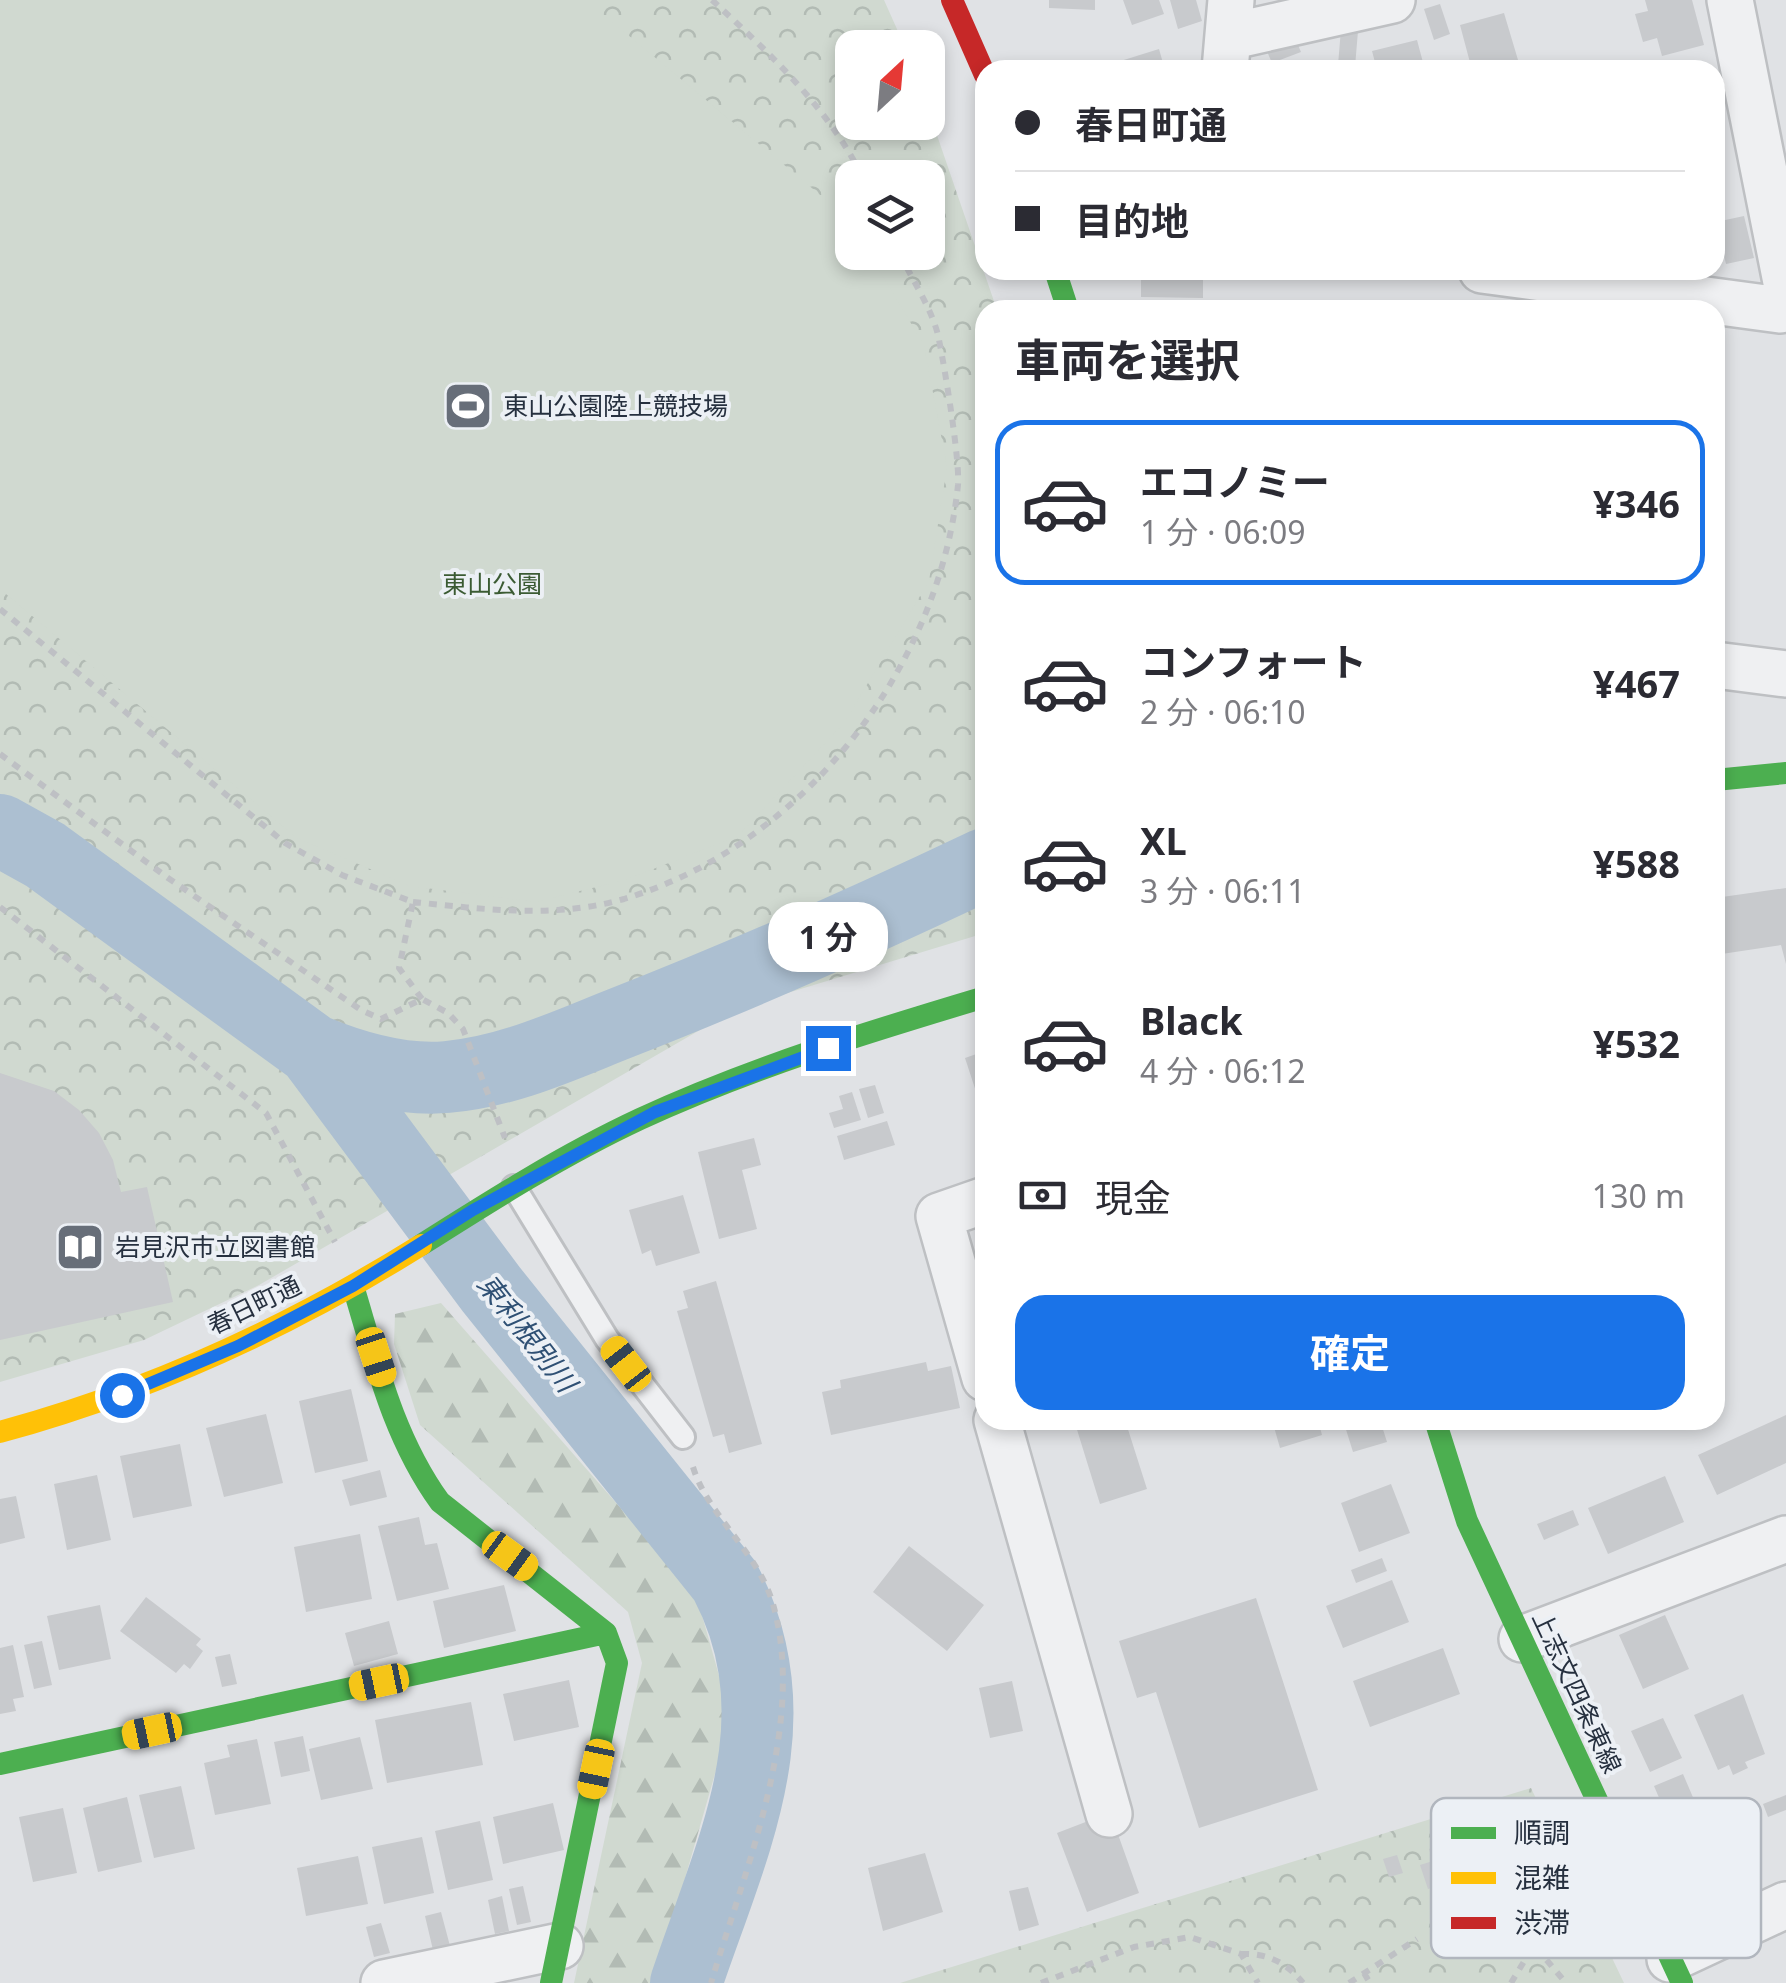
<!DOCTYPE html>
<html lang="ja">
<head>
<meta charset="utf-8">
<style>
	:root { --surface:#fff; --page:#f7f7f7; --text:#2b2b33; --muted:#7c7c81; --line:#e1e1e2; --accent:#1a73e8 }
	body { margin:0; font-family:"Noto Sans","Noto Sans JP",sans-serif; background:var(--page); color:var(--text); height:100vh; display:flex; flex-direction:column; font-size:38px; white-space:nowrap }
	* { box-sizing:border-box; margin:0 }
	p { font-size:32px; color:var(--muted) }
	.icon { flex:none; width:55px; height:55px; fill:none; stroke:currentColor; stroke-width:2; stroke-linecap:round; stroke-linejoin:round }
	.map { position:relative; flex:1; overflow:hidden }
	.details { position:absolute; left:975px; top:300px; width:750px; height:1130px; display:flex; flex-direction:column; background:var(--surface); border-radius:30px; box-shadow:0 5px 15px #0003 }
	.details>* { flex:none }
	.hud { position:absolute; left:975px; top:60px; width:750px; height:220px; border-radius:30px; box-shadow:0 5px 15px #0003; display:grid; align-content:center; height:220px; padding:0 40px; background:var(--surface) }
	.needle { width:65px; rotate:26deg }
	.buttons { position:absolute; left:835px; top:30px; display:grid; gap:20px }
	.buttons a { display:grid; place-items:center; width:110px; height:110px; border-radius:20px; background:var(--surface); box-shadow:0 5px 15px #0003; font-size:50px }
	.end { position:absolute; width:45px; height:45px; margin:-22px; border:12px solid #1a73e8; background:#fff; box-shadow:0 0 0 5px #fff }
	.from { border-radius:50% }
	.bubble { position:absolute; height:70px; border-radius:30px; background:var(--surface); box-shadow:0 5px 15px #0003; font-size:32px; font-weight:700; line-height:70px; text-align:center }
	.car { position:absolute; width:30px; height:60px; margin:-30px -15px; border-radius:12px; box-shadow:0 0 8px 2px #0007; background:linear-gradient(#f5c518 24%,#345 0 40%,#f5c518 0 76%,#345 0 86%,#f5c518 0) }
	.hud b { display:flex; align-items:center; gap:35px; height:95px; font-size:38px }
	.hud b+b { border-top:2px solid var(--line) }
	.hud i { width:25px; height:25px; background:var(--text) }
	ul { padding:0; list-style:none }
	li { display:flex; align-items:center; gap:30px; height:165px; margin:0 20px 15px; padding:0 20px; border:5px solid transparent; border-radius:30px }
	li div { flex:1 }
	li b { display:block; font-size:38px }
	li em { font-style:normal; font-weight:700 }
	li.active { border-color:var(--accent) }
	li>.icon { width:90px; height:90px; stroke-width:1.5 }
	h2 { padding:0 40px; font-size:45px; line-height:120px }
	.pay { display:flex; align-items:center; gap:25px; height:110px; padding:0 40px; font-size:38px }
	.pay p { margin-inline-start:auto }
	.primary-button { display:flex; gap:20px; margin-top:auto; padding:20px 40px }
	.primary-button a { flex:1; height:115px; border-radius:30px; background:var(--accent); color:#fff; font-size:40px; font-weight:700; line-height:115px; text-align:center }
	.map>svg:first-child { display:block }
</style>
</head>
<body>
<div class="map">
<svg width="1786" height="1983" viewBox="0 0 1786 1983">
	<defs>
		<pattern id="forest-firs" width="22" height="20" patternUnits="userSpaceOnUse" patternTransform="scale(2.5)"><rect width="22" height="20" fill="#d0d9d0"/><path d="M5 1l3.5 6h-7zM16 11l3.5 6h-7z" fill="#b2bbb4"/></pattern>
		<pattern id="park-crowns" width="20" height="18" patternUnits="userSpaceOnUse" patternTransform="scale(2.5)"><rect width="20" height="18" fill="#d0d9d0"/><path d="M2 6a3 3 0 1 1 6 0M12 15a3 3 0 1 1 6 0" fill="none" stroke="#b2bbb4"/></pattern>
	</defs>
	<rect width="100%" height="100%" fill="#e0e2e5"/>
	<path fill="url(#forest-firs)" d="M 441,1303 L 696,1594 L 731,1718 L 655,1983 L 574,1983 L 642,1663 L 628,1612 L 420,1425 L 394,1344 L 395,1314 Z"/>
	<path fill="url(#park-crowns)" fill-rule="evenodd" d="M 0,0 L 884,0 L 905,47 L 852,48 L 852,122 L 928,122 L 928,109 L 997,310 L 985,310 L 985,933 L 738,1008 L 259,1285 L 144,1340 L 0,1382 ZM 852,178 L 928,178 L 928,252 L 852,252 Z
		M 1531,1788 L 1624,1983 L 900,1983 Z"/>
	<path fill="#d0d9d0" d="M 0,0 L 586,0 L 849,219 L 852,252 L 869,253 L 924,345 L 947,467 L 929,581 L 844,723 L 738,836 L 625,880 L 535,902 L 410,886 L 297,838 L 0,589 Z"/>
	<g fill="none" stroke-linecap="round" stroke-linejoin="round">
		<path stroke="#acbfd1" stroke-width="72" d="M 0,830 L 45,855 L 313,1050 L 491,1289 L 725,1581 C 798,1720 732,1846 686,1983
			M 313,1050 C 354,1067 402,1081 447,1077 C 508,1072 565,1045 621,1023 C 744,975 865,921 985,864"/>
	</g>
	<path fill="#c8cacd" d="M 1049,0 L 1095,0 L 1095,10 L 1049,8 Z
		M 1123,0 L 1159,0 L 1164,14 L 1132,25 Z
		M 1170,0 L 1196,0 L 1202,21 L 1178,29 Z
		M 1645,0 L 1692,0 L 1704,45 L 1662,56 L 1657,38 L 1643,42 L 1635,14 L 1648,11 Z
		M 1440,4 L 1450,34 L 1434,40 L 1424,9 Z
		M 1504,13 L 1521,70 L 1472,70 L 1460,25 Z
		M 1341,29 L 1358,31 L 1355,67 L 1338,65 Z
		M 1295,38 L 1301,52 L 1272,63 L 1266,49 Z
		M 1417,40 L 1425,70 L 1377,70 L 1372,51 Z
		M 1159,49 L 1165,70 L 1095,70 L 1095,69 Z
		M 1744,216 L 1754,258 L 1726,264 L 1716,222 Z
		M 1141,270 L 1203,270 L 1203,298 L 1141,297 Z
		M 1786,888 L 1786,964 L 1781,945 L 1715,955 L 1715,898 Z
		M 985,1051 L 985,1116 L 984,1116 L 965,1058 Z
		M 0,1073 L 54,1091 L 79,1110 L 99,1133 L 113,1160 L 121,1192 L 147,1187 L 173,1302 L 0,1340 Z
		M 875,1085 L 884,1113 L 868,1118 L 859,1089 Z
		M 852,1092 L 861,1120 L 834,1128 L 829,1113 L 843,1109 L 839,1096 Z
		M 887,1121 L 895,1145 L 844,1160 L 837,1136 Z
		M 754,1138 L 761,1165 L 742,1170 L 757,1229 L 719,1239 L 698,1152 Z
		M 683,1195 L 700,1253 L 656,1266 L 651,1250 L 642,1254 L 629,1210 Z
		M 716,1281 L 762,1444 L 729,1453 L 724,1434 L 713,1437 L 677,1311 L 688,1308 L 683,1291 Z
		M 926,1362 L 928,1371 L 951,1366 L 960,1408 L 831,1435 L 822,1392 L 841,1388 L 840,1380 Z
		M 351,1389 L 368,1461 L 315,1473 L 299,1401 Z
		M 266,1414 L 283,1483 L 224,1497 L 206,1428 Z
		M 1786,1415 L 1786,1463 L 1717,1495 L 1698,1455 Z
		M 1074,1420 L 1125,1420 L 1147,1489 L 1100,1504 Z
		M 1272,1420 L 1318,1420 L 1322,1435 L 1280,1448 Z
		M 1343,1420 L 1380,1420 L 1387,1442 L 1353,1452 Z
		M 180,1444 L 192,1506 L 133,1518 L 120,1456 Z
		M 380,1470 L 387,1497 L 350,1506 L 342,1480 Z
		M 97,1475 L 111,1540 L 67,1550 L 54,1484 Z
		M 1665,1476 L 1684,1522 L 1608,1554 L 1588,1508 Z
		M 1391,1484 L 1410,1533 L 1359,1552 L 1341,1503 Z
		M 16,1496 L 25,1538 L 0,1544 L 0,1499 Z
		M 1573,1510 L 1579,1525 L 1544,1540 L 1537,1524 Z
		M 419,1517 L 425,1545 L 437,1543 L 449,1589 L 397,1601 L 378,1526 Z
		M 360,1534 L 372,1599 L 306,1612 L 294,1547 Z
		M 909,1546 L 984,1605 L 947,1651 L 873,1592 Z
		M 1382,1558 L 1387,1571 L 1356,1583 L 1351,1570 Z
		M 1392,1580 L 1409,1622 L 1343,1648 L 1326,1606 Z
		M 504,1585 L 516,1631 L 444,1648 L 433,1601 Z
		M 146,1597 L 201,1639 L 196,1645 L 203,1651 L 190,1669 L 184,1664 L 176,1673 L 120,1631 Z
		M 1256,1598 L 1318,1790 L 1199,1828 L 1156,1692 L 1137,1698 L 1119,1641 Z
		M 100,1605 L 111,1659 L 59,1670 L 47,1616 Z
		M 1665,1615 L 1689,1669 L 1643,1689 L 1619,1635 Z
		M 389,1621 L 398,1654 L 354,1666 L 345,1633 Z
		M 42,1641 L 52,1685 L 34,1689 L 24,1645 Z
		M 13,1645 L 24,1697 L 13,1699 L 16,1711 L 0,1714 L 0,1648 Z
		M 1443,1648 L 1460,1694 L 1370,1727 L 1353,1681 Z
		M 230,1654 L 237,1684 L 222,1687 L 215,1657 Z
		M 569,1680 L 579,1727 L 514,1741 L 503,1694 Z
		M 1012,1681 L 1023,1731 L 990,1738 L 979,1688 Z
		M 1743,1694 L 1765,1754 L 1745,1762 L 1748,1768 L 1733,1775 L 1729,1765 L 1718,1770 L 1694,1715 Z
		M 471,1702 L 483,1765 L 387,1783 L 375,1720 Z
		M 1663,1718 L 1682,1758 L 1650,1772 L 1631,1731 Z
		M 303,1736 L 310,1771 L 281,1777 L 274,1742 Z
		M 360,1737 L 373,1789 L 321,1800 L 309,1749 Z
		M 257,1739 L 271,1804 L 215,1815 L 204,1763 L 230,1757 L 227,1745 Z
		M 1683,1774 L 1695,1802 L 1666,1814 L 1654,1786 Z
		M 181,1786 L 195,1849 L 154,1858 L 139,1795 Z
		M 1786,1795 L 1786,1810 L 1768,1817 L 1763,1804 Z
		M 127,1797 L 142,1862 L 98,1872 L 83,1808 Z
		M 553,1803 L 564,1850 L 503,1864 L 493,1817 Z
		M 63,1808 L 77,1873 L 33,1882 L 19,1817 Z
		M 1096,1818 L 1115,1826 L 1139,1893 L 1087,1912 L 1057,1833 Z
		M 480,1821 L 493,1880 L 448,1890 L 435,1831 Z
		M 1473,1835 L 1485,1871 L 1428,1889 L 1420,1865 L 1433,1861 L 1429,1849 Z
		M 422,1837 L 434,1893 L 384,1904 L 372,1847 Z
		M 925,1853 L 943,1912 L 883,1931 L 868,1868 Z
		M 1397,1855 L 1403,1873 L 1389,1877 L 1383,1859 Z
		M 358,1856 L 368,1904 L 306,1916 L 297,1868 Z
		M 523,1886 L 531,1922 L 517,1925 L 509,1889 Z
		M 1028,1887 L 1039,1925 L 1019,1931 L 1009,1891 Z
		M 502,1896 L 509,1931 L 495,1934 L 488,1900 Z
		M 441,1912 L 450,1946 L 433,1950 L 425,1916 Z
		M 381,1923 L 390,1953 L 374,1957 L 366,1927 Z"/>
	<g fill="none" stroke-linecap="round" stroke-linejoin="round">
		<g stroke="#bec0c3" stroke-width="28">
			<path id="lane" d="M 514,1187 L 607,1339 L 683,1437"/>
		</g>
		<g stroke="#bec0c3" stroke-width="50">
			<path id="street" d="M 1730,0 L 1786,282
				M 1228,37 L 1392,0
				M 1225,70 L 1231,0
				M 1482,270 L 1780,310 L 1786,292
				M 1715,665 L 1786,674
				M 985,1200 L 939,1216 L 985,1378
				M 997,1420 L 1109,1814
				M 1522,1639 L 1786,1539
				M 1670,1959 L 1786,1905
				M 384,1983 L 560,1946"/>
		</g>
		<path stroke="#bec0c4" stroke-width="6" stroke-dasharray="8 8" stroke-linecap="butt" d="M 712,0 C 768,52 829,108 863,178
			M 0,609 L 285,843 L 342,875 L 413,902 L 399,968 L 422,999
			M 0,754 L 168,878 L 361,1010 L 381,1019 L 422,999 L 448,1013 L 463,1029 L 505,1138
			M 413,902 C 483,909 554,919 624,899 C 801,846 939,670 958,485 C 960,459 944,363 938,335 C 931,307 911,278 899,252
			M 0,907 L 266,1113 L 335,1242
			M 693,1467 C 708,1516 758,1552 773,1604 C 807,1724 745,1869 711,1983
			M 1463,1897 L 1490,1889 L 1509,1919 L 1534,1945 L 1558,1932
			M 1241,1954 C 1267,1953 1286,1962 1303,1983
			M 1364,1973 L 1370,1983
			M 1041,1983 L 1134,1947 L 1190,1937 L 1241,1954 L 1258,1983
			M 1349,1983 L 1417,1939
			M 1511,1983 L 1534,1945 L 1566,1983"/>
		<use href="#lane" stroke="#eff0f2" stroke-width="22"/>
		<use href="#street" stroke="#eff0f2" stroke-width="45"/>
		<path stroke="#4caf50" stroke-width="22" d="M 1055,270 L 1068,310
			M 1715,780 L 1786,773
			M 421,1245 C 492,1200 563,1155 640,1119 C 750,1068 868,1032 985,997
			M 353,1286 C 376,1362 393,1437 440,1502 L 606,1633 L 617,1663 L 551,1983
			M 1435,1420 L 1467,1521 L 1682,1983
			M 0,1764 L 606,1633"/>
		<path stroke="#ffc107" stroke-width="22" d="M 0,1432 C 151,1391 288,1328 421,1245"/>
		<path stroke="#c62828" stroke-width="22" d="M 952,0 L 985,75"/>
	</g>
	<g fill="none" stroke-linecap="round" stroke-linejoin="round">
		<path stroke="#1a73e8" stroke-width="12" d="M 122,1395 L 238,1346 L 353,1286 L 473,1210 L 655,1112 L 828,1048"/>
	</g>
	<defs>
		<g id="stadium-square" transform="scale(2.5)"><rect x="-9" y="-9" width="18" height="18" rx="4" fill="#676e79" stroke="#ecf0f5"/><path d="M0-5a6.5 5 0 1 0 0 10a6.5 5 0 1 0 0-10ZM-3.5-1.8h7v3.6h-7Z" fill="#fff"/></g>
		<g id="library-square" transform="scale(2.5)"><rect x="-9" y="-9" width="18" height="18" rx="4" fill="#676e79" stroke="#ecf0f5"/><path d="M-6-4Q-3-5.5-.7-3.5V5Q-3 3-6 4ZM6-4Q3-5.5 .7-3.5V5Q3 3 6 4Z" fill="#fff"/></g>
	</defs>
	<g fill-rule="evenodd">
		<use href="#stadium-square" x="468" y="406"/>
		<use href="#library-square" x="80" y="1247"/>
	</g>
	<g text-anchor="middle" stroke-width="8" stroke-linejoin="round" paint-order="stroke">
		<g font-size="25" fill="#26303f" stroke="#ecf0f5" text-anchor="start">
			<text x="503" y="415">東山公園陸上競技場</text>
			<text x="115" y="1256">岩見沢市立図書館</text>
		</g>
		<g font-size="25" fill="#3b5b33" stroke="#ecf0f5">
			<text x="492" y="593">東山公園</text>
		</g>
		<g font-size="25" fill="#26303f" stroke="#ecf0f5">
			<text transform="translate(254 1305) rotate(-26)" y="9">春日町通</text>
			<text transform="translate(1577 1692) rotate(65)" y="9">上志文四条東線</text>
		</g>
		<g font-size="28" font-style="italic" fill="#2f5074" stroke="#ecf0f5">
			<text transform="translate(527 1333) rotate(52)" y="10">東利根別川</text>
		</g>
	</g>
	<rect x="1431" y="1798" width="330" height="160" rx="15" fill="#ecf0f5" stroke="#b1b6be" stroke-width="2.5"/>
	<rect x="1451" y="1827" width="45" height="12" fill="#4caf50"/>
	<rect x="1451" y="1872" width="45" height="12" fill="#ffc107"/>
	<rect x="1451" y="1917" width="45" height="12" fill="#c62828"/>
	<g font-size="28" fill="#26303f">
		<text x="1514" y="1843">順調</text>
		<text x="1514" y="1888">混雑</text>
		<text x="1514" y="1933">渋滞</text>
	</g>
</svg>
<div class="buttons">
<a><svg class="needle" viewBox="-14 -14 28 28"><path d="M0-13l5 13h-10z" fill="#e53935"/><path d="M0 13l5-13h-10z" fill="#7c7c81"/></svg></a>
<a><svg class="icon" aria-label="layers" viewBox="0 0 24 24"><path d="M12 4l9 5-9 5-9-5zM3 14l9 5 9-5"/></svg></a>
</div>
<i class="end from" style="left:122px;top:1395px"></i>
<i class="end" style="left:828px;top:1048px"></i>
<div class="bubble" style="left:768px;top:902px;width:120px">1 分</div>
<i class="car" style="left:376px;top:1357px;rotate:162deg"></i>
<i class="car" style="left:626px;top:1364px;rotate:322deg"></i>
<i class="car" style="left:510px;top:1556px;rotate:126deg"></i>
<i class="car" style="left:379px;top:1682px;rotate:258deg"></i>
<i class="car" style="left:152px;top:1731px;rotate:258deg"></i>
<i class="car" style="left:596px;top:1769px;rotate:192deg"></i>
<div class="hud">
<b><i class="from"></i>春日町通</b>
<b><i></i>目的地</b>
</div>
<section class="details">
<h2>車両を選択</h2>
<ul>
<li class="active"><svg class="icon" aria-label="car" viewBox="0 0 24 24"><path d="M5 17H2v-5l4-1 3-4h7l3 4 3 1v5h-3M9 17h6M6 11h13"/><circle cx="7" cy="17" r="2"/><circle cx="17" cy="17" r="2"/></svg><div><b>エコノミー</b><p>1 分 · 06:09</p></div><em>¥346</em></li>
<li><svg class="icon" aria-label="car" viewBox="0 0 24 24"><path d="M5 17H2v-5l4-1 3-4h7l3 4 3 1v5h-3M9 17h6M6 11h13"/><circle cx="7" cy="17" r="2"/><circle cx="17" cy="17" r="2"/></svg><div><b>コンフォート</b><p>2 分 · 06:10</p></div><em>¥467</em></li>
<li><svg class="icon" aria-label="car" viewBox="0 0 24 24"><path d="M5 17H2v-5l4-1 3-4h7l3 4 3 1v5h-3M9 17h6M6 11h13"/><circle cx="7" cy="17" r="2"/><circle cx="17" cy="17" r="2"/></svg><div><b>XL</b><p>3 分 · 06:11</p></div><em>¥588</em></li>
<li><svg class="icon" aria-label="car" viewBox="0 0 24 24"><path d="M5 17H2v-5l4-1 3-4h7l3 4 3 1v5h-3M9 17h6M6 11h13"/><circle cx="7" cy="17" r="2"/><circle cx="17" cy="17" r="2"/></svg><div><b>Black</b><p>4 分 · 06:12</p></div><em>¥532</em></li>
</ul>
<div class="pay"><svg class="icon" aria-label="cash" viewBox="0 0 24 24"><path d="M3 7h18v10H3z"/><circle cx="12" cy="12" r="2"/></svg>現金<p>130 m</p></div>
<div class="primary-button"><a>確定</a></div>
</section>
</div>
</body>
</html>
